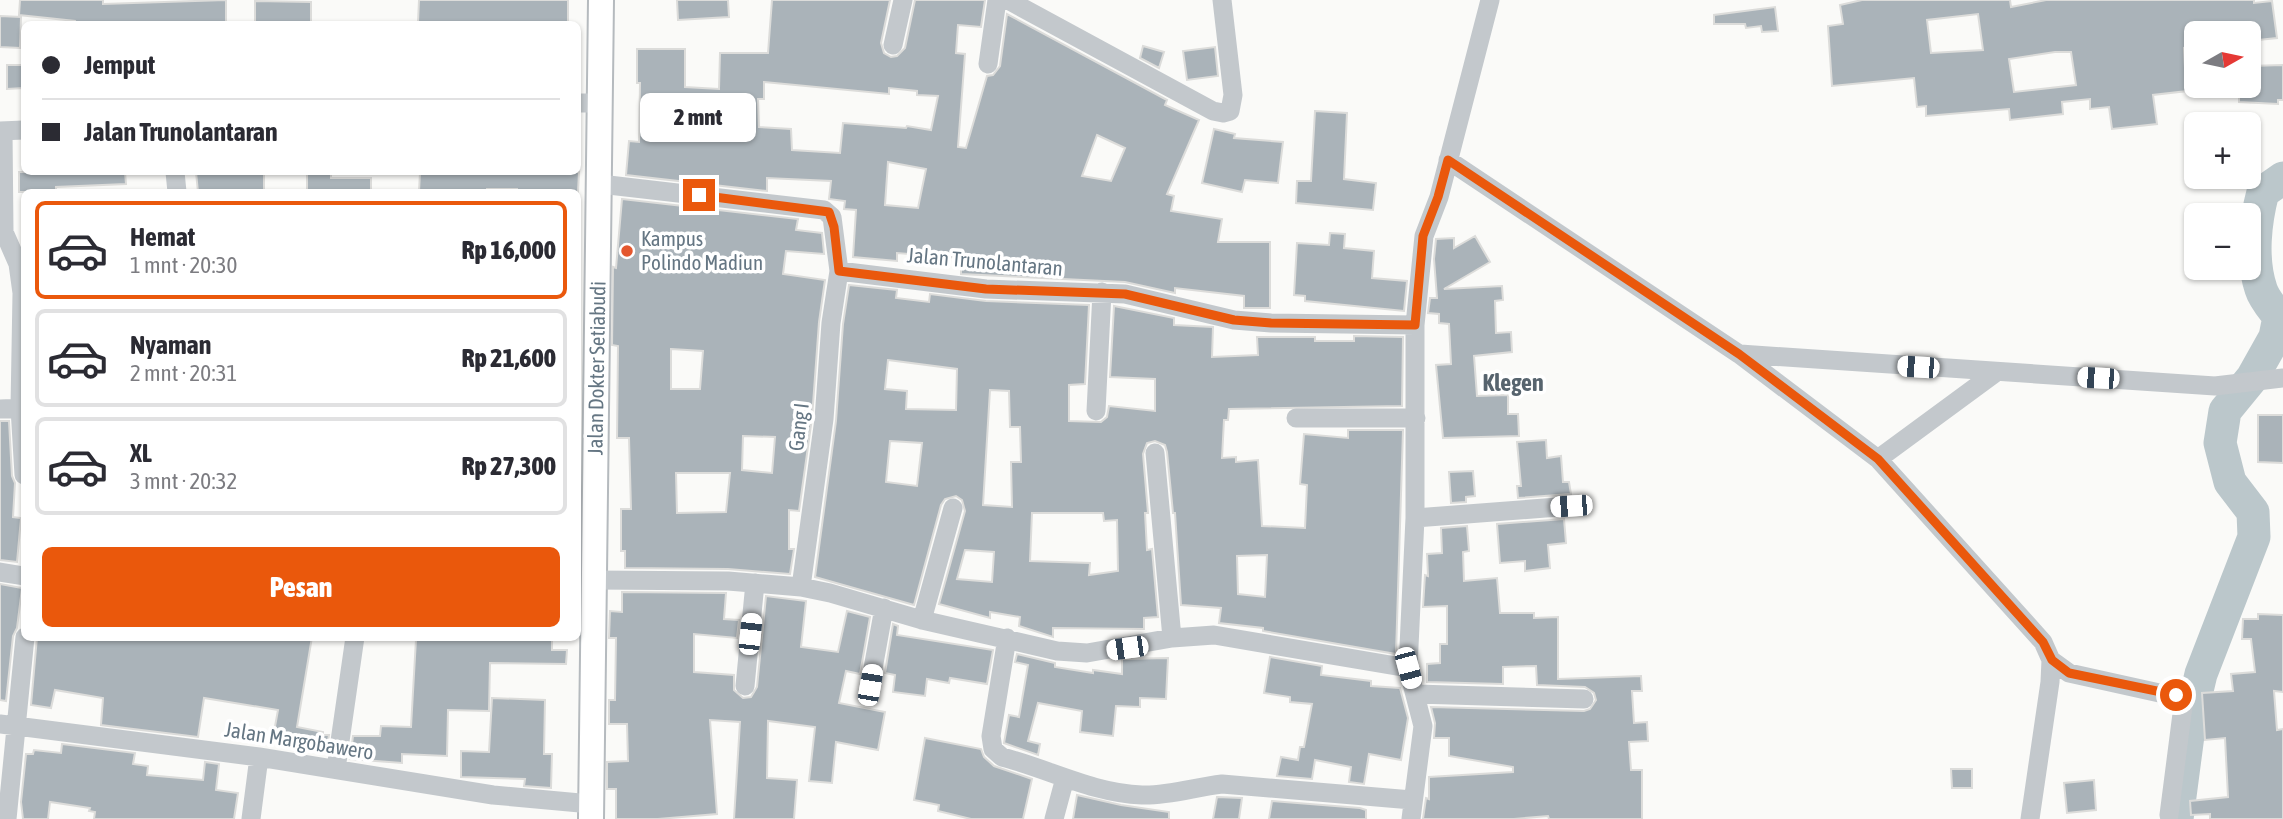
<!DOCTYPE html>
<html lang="id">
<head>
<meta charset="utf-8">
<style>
	:root { --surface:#fff; --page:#f7f7f7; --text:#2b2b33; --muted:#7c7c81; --line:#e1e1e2; --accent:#ea580c }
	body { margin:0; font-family:"Asap Condensed",sans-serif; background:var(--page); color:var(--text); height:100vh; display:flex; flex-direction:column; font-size:26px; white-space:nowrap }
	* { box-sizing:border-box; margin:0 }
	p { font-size:23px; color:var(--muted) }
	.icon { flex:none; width:38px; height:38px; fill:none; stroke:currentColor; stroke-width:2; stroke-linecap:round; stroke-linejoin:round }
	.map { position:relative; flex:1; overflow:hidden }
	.drawer { position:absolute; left:21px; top:189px; width:560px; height:452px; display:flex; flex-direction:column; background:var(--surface); border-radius:10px; box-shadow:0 2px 5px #0004 }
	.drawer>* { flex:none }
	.banner { position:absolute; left:21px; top:21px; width:560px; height:154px; border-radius:10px; box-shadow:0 2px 5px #0004; display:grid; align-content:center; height:154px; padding:0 21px; background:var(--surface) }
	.needle { width:46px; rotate:81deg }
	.controls { position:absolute; left:2184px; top:21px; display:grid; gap:14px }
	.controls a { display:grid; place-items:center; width:77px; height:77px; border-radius:10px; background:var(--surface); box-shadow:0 2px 5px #0004; font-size:35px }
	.end { position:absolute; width:32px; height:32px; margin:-16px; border:9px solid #ea580c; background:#fff; box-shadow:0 0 0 4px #fff }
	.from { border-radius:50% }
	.bubble { position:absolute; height:49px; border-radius:10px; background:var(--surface); box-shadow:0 2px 5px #0004; font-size:23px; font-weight:800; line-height:49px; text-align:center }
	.car { position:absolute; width:21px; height:42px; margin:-21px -10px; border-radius:9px; box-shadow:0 0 5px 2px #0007; background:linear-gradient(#fff 24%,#345 0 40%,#fff 0 76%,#345 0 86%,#fff 0) }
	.banner b { display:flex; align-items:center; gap:24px; height:66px; font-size:26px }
	.banner b+b { border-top:2px solid var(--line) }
	.banner i { width:18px; height:18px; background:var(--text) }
	ul { padding:12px 0 0; list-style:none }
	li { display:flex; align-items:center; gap:21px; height:98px; margin:0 14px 10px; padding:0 7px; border:4px solid var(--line); border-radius:10px }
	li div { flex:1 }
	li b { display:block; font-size:26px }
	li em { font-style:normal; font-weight:800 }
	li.on { border-color:var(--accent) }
	li>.icon { width:63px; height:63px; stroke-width:1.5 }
	.primary-button { display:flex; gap:14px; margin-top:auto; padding:14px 21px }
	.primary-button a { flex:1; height:80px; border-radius:10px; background:var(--accent); color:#fff; font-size:28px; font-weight:800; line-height:80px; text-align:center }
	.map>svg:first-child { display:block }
</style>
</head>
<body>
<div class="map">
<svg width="2283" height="819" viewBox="0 0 2283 819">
	<rect width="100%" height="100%" fill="#fafaf8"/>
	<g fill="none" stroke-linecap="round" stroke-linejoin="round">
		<path stroke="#bbc7cb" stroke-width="33" d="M 2177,819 L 2190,720 L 2201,674 L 2254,537 L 2253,512 L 2230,482 L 2220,443 L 2225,411 L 2252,378 L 2275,337 L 2279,317 C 2273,309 2264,299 2261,289 C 2251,259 2255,222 2263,192 L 2283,178"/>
	</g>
	<path fill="#aab3b9" stroke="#dcdcda" stroke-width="2" fill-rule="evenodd" d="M 20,0 L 103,0 L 103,4 L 226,0 L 226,24 L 76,24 L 75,21 L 19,15 Z
		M 419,0 L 568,0 L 568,24 L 418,22 Z
		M 677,0 L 728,0 L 729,17 L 678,20 Z
		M 772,0 L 890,0 L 881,43 L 884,53 L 891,57 L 897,56 L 905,48 L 915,0 L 985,0 L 981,27 L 958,25 L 956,53 L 965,54 L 958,147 L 966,148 L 987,76 L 993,75 L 1000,66 L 1007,14 L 1167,100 L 1165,105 L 1199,120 L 1167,194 L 1174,196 L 1171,211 L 1222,219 L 1218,242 L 1270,242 L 1270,308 L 1244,308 L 1244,296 L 1175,288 L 1175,293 L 1125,282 L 961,274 L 961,258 L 897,253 L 897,261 L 853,257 L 856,210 L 844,209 L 845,201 L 829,199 L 831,181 L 767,178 L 767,191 L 626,175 L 629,141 L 639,142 L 640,83 L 637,83 L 637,49 L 685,49 L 685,87 L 719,89 L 720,53 L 768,53 ZM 764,82 L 889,94 L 889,88 L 917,91 L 917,95 L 938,96 L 931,130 L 907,126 L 906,128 L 843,123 L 840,153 L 792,150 L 791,129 L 759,127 L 758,99 L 764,99 ZM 1097,135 L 1125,148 L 1111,181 L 1082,176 ZM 888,162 L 926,169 L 918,208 L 885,205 Z
		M 1862,0 L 2010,0 L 2011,7 L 2046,0 L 2254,0 L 2254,3 L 2272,1 L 2277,38 L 2249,41 L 2249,33 L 2196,33 L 2196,39 L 2192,39 L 2193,47 L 2184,48 L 2185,68 L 2196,68 L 2196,90 L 2153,95 L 2157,124 L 2112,129 L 2109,107 L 2090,109 L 2090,99 L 2062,102 L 2063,114 L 2010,120 L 2009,109 L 1926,116 L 1926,106 L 1917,107 L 1914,78 L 1832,86 L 1828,26 L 1843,24 L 1840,5 ZM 1978,14 L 1983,50 L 1931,53 L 1927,20 ZM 2055,52 L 2071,52 L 2076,85 L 2014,92 L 2009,59 Z
		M 255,1 L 311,2 L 311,24 L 255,24 Z
		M 1775,7 L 1778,31 L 1762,32 L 1761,26 L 1746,28 L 1745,24 L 1714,24 L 1714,15 Z
		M 0,16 L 21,17 L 20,48 L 0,47 Z
		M 1143,46 L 1164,52 L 1159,68 L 1140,58 Z
		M 1215,47 L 1218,76 L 1187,80 L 1183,51 Z
		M 7,65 L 24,65 L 24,88 L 7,89 Z
		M 2283,65 L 2283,100 L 2278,100 L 2278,104 L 2239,102 L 2239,86 L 2249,86 L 2249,66 Z
		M 1315,111 L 1347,113 L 1344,179 L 1376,183 L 1373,210 L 1296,203 L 1297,181 L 1311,181 Z
		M 1214,129 L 1235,134 L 1234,138 L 1283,142 L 1278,183 L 1245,180 L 1242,192 L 1202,183 Z
		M 19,172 L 125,172 L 126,184 L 56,187 L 56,192 L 19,192 Z
		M 196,172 L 264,172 L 264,192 L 198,192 Z
		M 420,172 L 579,172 L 578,192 L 517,192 L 517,189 L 487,189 L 487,192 L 419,192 Z
		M 307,174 L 331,174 L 331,178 L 371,178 L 371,192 L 307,192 Z
		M 622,199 L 798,219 L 796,230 L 822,233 L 824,254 L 786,251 L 783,274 L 825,280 L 819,322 L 812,418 L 799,511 L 789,510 L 789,549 L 794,549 L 790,574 L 728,569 L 625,568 L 625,551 L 621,551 L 621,509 L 631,509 L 629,438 L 617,438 L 618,346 L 612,345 L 613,267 L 616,268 ZM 671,349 L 703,351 L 700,389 L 671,389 ZM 743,436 L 775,437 L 772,473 L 742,470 ZM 676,473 L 730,473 L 726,512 L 677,513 Z
		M 1330,233 L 1345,234 L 1344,248 L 1374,251 L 1372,278 L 1407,281 L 1404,311 L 1305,301 L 1305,296 L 1294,295 L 1297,243 L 1329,245 Z
		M 1475,236 L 1490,262 L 1444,289 L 1502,286 L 1503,300 L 1495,301 L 1496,333 L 1511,332 L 1512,352 L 1474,356 L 1477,396 L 1508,395 L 1508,414 L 1518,414 L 1519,436 L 1443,438 L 1436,365 L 1451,364 L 1449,324 L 1439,323 L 1439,314 L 1428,313 L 1430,298 L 1437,298 L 1434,259 L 1436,239 L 1454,238 L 1454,248 Z
		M 849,285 L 897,290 L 896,298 L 929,302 L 930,294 L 986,301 L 1089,305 L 1085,384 L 1069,385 L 1069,421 L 1101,422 L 1107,417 L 1109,406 L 1155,411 L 1155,379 L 1110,377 L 1114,306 L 1174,318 L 1174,325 L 1213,327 L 1212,357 L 1258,355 L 1257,337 L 1315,337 L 1315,341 L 1354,341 L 1354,336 L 1403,337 L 1402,406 L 1229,409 L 1228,420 L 1224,420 L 1222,458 L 1236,457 L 1236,462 L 1258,460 L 1262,526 L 1305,528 L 1307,485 L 1300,484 L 1304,434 L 1348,438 L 1348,430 L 1403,430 L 1396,654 L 1263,631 L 1263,628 L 1219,623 L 1221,608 L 1181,605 L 1175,513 L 1173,513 L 1167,452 L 1165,445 L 1155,441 L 1147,443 L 1143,454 L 1148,513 L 1145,513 L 1147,550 L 1152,549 L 1158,617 L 1144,618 L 1144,629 L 1053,628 L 1053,637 L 1019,626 L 1020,617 L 990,612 L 990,618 L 939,604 L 965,511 L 962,500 L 956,496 L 945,499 L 941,505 L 914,605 L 815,577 L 836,421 L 843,324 ZM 888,360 L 957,369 L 956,410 L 906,409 L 907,391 L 885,389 ZM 990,390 L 1009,391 L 1010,427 L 1020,427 L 1021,462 L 1011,462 L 1012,507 L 983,505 ZM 890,441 L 922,443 L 917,486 L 886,482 ZM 1032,513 L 1103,513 L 1104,521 L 1117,520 L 1118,571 L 1089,575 L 1090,563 L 1030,561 ZM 965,550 L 994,552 L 992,582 L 957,579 ZM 1267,555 L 1265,597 L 1238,594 L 1237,556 Z
		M 2258,415 L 2283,415 L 2283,463 L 2258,462 Z
		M 0,421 L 9,421 L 12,476 L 15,483 L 13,517 L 21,518 L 17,562 L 0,560 Z
		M 1546,440 L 1547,458 L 1561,456 L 1563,482 L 1569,482 L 1571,494 L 1518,498 L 1517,486 L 1521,486 L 1517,442 Z
		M 1473,471 L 1475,496 L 1466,497 L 1466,502 L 1451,503 L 1449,472 Z
		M 1564,519 L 1566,543 L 1548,545 L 1550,568 L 1525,571 L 1525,561 L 1500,563 L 1497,524 Z
		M 1467,526 L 1469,551 L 1463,552 L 1464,581 L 1497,578 L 1500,613 L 1534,613 L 1534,618 L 1558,617 L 1558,679 L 1641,676 L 1642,691 L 1632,691 L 1634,723 L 1647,722 L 1648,741 L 1629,742 L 1631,770 L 1642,770 L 1642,819 L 1549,819 L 1548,816 L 1514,819 L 1423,819 L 1426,798 L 1429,799 L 1429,777 L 1513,772 L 1513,767 L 1449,756 L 1449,738 L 1434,738 L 1435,723 L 1431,707 L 1584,711 L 1590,709 L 1596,700 L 1594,693 L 1585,687 L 1537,685 L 1536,666 L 1503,667 L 1503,684 L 1427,682 L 1427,664 L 1440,663 L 1440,644 L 1447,644 L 1447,606 L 1423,607 L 1425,575 L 1428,576 L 1427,554 L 1442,553 L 1441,528 Z
		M 0,584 L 22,588 L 17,628 L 13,636 L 6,701 L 0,700 Z
		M 622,592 L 726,593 L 724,619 L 739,620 L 737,638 L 694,634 L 694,672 L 734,675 L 734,690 L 743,698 L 751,697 L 757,687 L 766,596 L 806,601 L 801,647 L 838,652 L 847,611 L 870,617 L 860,674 L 846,671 L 839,703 L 885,712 L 878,750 L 836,742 L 832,783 L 809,781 L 815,727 L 768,721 L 767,778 L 797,780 L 794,819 L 734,819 L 740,722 L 710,720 L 717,814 L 658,819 L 616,819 L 616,789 L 607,789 L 607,762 L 628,761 L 627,724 L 609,724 L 609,700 L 615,700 L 616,638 L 609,638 L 610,611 L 622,612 Z
		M 2258,614 L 2283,615 L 2283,692 L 2274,691 L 2277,730 L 2283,729 L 2283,819 L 2210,819 L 2210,814 L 2191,815 L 2190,801 L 2228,797 L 2225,738 L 2205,740 L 2202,693 L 2233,691 L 2231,674 L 2255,672 L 2251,639 L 2242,639 L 2243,619 L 2258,619 Z
		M 893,624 L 898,626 L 897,635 L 993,650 L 987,684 L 950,678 L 949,683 L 927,679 L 925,696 L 893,692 L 895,675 L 885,673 Z
		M 37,637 L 312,637 L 297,727 L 323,732 L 323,735 L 329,735 L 326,752 L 272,743 L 278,710 L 204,698 L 198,737 L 101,725 L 103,698 L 55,690 L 51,708 L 31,705 Z
		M 457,637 L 552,637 L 552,650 L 567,650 L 566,664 L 490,663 L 489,711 L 448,710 L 447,756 L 402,754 L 402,763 L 350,759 L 353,736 L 380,736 L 381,726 L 411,727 L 416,639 L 457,640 Z
		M 1017,654 L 1055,663 L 1055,667 L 1093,673 L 1093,670 L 1122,674 L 1122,659 L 1168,658 L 1166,699 L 1140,698 L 1140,707 L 1116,706 L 1113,736 L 1080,732 L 1082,711 L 1038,703 L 1028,741 L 1040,744 L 1038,755 L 1004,743 L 1009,715 L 1019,717 L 1028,665 L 1015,662 Z
		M 1270,657 L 1322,666 L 1321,675 L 1371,681 L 1371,686 L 1400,688 L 1408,718 L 1401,760 L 1369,754 L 1364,784 L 1349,782 L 1351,767 L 1315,760 L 1312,779 L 1277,776 L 1281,757 L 1298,760 L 1300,747 L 1304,747 L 1312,704 L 1290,702 L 1290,697 L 1264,693 Z
		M 492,698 L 545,700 L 544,754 L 552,754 L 551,788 L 524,786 L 525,779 L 461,777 L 461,751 L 489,752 Z
		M 925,738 L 981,749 L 984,757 L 994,766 L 1032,779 L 1023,819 L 971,819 L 938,811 L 939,805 L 914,800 Z
		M 62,744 L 135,753 L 133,764 L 148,766 L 147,775 L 203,780 L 205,762 L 219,764 L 216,790 L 238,793 L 234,819 L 94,819 L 95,812 L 89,811 L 90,808 L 50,802 L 48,819 L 23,819 L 21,802 L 26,754 L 33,754 L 34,750 L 61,753 Z
		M 1951,769 L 1972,769 L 1972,788 L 1952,788 Z
		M 2094,780 L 2096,810 L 2067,813 L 2064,783 Z
		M 1077,795 L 1121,805 L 1169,812 L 1169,819 L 1073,819 Z
		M 1217,797 L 1242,798 L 1239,819 L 1213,819 Z
		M 1272,801 L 1360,808 L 1366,810 L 1366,819 L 1269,819 Z"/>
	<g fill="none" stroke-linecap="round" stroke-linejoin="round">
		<g stroke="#b5babe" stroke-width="28">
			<path id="major" d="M 591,819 L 601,0"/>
		</g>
		<path stroke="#c3c8cc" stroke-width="19" d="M 1008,0 L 1213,111 L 1223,113 L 1230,111 L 1233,95 L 1222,0
			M 893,45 L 903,0
			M 988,64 L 997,0
			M 578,103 L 601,103
			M 0,131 L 24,130
			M 3,131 L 4,232 L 18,264 L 22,293 L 20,408 L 24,475
			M 1448,160 L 1739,354 L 1878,459 L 2043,642 L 2051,660 L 2050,682 L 2030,819
			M 175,172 L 177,192
			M 600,184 L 824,210 L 832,217 L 839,271 L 831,323 L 824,419 L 801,587
			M 839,271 L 986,289 L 1125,294 L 1234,320 L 1271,323 L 1415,325
			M 1740,354 L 2215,386 L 2283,378
			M 0,409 L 24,408
			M 1096,411 L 1102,292
			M 1296,418 L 1416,418
			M 1155,453 L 1172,638
			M 1878,459 L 1995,373
			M 1415,518 L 1571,506
			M 0,572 L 24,576
			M 594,580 L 728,581 L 801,587 L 830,593 L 922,620 L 1057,651 L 1087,653 L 1172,638 L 1214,635 L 1408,668
			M 922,620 L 953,508
			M 1007,638 L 991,736 L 993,749 L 1002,757 C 1049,769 1092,793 1142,795 C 1169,796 1195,787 1222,784 L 1412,800
			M 2051,660 L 2069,673 L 2182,698 L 2183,706 L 2169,815
			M 870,685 L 884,608
			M 745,686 L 755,583
			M 1416,694 L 1584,699
			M 0,724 L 259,757 L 493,795 L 591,804
			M 336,769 L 355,637
			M 7,819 L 25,637
			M 251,819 L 259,757
			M 1054,819 L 1065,778
			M 1411,819 L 1423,726 L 1408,668 L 1415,518 L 1415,325 L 1424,236 L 1439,197 L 1490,0"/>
		<use href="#major" stroke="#fff" stroke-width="24"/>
	</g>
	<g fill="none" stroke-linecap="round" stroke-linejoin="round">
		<path stroke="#ea580c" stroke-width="9" d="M 699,195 L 829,212 L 834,227 L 839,271 L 986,289 L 1125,294 L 1234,320 L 1271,323 L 1415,325 L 1423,236 L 1438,197 L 1448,160 L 1739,354 L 1878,459 L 2043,642 L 2052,660 L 2069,673 L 2176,695"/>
	</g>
	<circle fill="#e4572e" stroke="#fff" stroke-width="2.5" cx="627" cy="251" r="7"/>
	<g text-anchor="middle" stroke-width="7" stroke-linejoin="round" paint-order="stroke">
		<g font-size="21" fill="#657683" stroke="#fff" text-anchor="start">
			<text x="641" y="246">Kampus<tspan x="641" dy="24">Polindo Madiun</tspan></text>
		</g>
		<g font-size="21" fill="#657683" stroke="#fff">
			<text transform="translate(985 262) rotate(5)" y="7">Jalan Trunolantaran</text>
			<text transform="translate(597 368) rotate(-89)" y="7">Jalan Dokter Setiabudi</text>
			<text transform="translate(799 427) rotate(-83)" y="7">Gang I</text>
			<text transform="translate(299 741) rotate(9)" y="7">Jalan Margobawero</text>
		</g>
		<g font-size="24" font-weight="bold" fill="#57646e" stroke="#fff">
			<text x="1513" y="391">Klegen</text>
		</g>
	</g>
</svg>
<div class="controls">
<a><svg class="needle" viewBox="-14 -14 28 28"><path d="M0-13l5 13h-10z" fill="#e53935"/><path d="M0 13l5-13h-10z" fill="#7c7c81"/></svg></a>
<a>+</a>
<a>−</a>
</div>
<i class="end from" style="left:2176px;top:695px"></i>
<i class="end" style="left:699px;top:195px"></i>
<div class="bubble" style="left:640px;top:93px;width:116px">2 mnt</div>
<i class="car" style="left:1918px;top:367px;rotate:274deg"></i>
<i class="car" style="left:2098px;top:378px;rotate:273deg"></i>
<i class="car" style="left:1571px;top:506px;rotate:266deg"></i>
<i class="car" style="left:750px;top:634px;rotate:6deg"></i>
<i class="car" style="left:1127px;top:648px;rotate:262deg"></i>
<i class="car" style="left:1408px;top:668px;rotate:165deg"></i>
<i class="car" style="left:870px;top:685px;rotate:10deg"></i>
<div class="banner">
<b><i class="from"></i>Jemput</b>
<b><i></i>Jalan Trunolantaran</b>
</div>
<section class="drawer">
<ul>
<li class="on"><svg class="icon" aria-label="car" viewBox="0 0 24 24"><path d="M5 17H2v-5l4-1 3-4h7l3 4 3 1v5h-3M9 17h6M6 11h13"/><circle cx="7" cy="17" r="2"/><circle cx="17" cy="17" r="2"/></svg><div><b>Hemat</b><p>1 mnt · 20:30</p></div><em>Rp 16,000</em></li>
<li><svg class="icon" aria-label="car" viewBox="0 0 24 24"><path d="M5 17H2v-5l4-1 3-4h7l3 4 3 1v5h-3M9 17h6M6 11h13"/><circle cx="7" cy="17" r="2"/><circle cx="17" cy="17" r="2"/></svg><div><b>Nyaman</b><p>2 mnt · 20:31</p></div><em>Rp 21,600</em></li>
<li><svg class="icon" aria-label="car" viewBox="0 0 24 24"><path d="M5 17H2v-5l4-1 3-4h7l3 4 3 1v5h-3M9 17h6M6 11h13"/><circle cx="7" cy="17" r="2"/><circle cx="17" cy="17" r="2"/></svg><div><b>XL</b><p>3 mnt · 20:32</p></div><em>Rp 27,300</em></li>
</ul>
<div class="primary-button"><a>Pesan</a></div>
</section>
</div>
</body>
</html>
